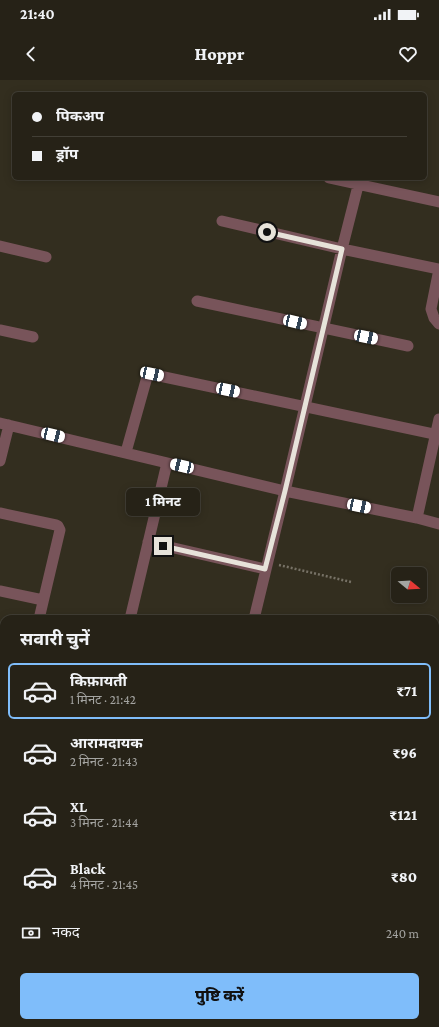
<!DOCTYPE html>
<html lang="hi">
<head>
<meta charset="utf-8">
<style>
	:root { --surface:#262217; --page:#2e2a20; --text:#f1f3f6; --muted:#a4a4a1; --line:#423f36; --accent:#7fbdfa }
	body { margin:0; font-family:"Crimson Pro","Noto Sans Devanagari",serif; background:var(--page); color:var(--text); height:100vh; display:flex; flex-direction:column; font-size:15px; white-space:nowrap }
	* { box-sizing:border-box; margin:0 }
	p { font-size:13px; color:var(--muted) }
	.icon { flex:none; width:22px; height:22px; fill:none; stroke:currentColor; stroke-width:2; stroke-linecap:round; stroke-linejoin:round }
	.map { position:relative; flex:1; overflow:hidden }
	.panel { position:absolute; left:0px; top:535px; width:439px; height:412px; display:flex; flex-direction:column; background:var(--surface); border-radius:12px 12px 0 0; box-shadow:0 2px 10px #0003,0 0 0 1px var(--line) }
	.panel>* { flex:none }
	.hud { position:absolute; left:12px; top:12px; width:415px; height:88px; border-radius:6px; box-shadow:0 2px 10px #0003,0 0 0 1px var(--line); display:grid; align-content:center; height:88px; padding:0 20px; background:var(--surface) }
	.needle { width:26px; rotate:108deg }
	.controls { position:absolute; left:391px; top:487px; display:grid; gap:8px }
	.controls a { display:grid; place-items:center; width:36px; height:36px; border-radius:6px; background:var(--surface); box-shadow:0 2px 10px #0003,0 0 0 1px var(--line); font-size:20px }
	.end { position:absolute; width:18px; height:18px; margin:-9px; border:5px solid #e7e3da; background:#111; box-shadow:0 0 0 2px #111 }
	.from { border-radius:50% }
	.bubble { position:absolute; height:28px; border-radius:6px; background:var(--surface); box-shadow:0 2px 10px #0003,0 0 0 1px var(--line); font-size:13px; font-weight:800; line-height:28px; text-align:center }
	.car { position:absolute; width:12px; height:24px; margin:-12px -6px; border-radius:5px; box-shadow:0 0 3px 1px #0007; background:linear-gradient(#fff 24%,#345 0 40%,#fff 0 76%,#345 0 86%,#fff 0) }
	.hud b { display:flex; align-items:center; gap:14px; height:38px; font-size:15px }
	.hud b+b { border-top:1px solid var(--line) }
	.hud i { width:10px; height:10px; background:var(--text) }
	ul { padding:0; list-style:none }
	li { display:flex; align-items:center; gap:12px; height:56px; margin:0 8px 6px; padding:0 12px; border:2px solid transparent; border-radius:6px }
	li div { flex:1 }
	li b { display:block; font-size:15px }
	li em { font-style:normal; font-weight:800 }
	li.active { border-color:var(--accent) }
	li>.icon { width:36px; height:36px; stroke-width:1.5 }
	h2 { padding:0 20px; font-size:18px; line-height:48px }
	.pay { display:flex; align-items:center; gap:10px; height:44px; padding:0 20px; font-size:15px }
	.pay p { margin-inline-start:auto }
	.button { display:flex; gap:8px; margin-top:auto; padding:8px 20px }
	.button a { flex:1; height:46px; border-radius:6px; background:var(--accent); color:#111; font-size:16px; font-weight:800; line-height:46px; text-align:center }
	.status { display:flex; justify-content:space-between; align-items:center; height:28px; padding:0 20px; background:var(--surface); direction:ltr }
	.status svg { height:11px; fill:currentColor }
	header { display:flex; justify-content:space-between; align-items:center; height:52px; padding:0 20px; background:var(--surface); font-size:18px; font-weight:800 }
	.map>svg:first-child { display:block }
</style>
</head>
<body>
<div class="status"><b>21:40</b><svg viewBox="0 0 49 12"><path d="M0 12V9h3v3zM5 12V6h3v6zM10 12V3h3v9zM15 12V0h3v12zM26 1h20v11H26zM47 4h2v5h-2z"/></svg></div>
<header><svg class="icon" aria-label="back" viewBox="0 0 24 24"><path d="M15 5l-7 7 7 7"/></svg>Hoppr<svg class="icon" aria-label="heart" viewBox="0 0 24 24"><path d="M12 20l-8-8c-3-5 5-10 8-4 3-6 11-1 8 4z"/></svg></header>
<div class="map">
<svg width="439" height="947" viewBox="0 0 439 947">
	<rect width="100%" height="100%" fill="#332e1f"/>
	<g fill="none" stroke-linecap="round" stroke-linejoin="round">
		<path stroke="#777266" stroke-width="2.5" stroke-dasharray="2 2" stroke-linecap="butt" d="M 279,485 L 351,502"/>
		<path stroke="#78545a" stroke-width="11" d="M 329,98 L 439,122
			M 222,141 L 342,169 L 439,189 L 431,229 L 434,238 L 439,244
			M 0,166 L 46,177
			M 197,221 L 408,266
			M 0,250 L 33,257
			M 0,343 L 285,411 L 417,438 L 439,444
			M 126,372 L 147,297 L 150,294 L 439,355
			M 0,381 L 9,345
			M 0,433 L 56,445 L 58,446 L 60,450 L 39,539
			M 417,438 L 439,339
			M 148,462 L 265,489
			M 0,511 L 43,520
			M 130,539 L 167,383
			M 254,539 L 285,411 L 342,169 L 360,98
			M 0,596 L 4,597
			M 435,637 L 439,618
			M 0,681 L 4,682
			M 435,689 L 439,690
			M 0,777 L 4,778
			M 435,779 L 439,780
			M 435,849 L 439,850
			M 1,860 L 4,847
			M 0,933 L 4,934
			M 435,933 L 439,934
			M 38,943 L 53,947
			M 321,947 L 322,943"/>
	</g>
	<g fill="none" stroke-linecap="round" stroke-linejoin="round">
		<path stroke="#e7e3da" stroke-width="5" d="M 163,466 L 265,489 L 285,411 L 342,169 L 267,152"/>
	</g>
</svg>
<div class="controls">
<a><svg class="needle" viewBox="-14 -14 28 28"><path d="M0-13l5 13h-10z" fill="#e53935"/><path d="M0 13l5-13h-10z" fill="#a4a4a1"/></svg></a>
</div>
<i class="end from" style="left:267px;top:152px"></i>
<i class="end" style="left:163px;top:466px"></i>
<div class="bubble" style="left:126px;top:408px;width:74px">1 मिनट</div>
<i class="car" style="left:295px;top:242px;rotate:103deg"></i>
<i class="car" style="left:366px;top:257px;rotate:102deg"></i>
<i class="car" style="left:152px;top:294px;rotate:102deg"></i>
<i class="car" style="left:228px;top:310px;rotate:102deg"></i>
<i class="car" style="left:53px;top:355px;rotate:103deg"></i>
<i class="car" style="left:182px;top:386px;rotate:283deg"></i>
<i class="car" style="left:359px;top:426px;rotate:102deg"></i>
<div class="hud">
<b><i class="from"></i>पिकअप</b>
<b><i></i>ड्रॉप</b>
</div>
<section class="panel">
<h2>सवारी चुनें</h2>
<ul>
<li class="active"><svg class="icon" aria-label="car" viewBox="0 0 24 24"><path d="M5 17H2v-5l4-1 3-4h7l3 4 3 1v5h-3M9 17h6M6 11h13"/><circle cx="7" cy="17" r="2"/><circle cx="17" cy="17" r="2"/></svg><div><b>किफ़ायती</b><p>1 मिनट · 21:42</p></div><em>₹71</em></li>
<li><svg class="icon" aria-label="car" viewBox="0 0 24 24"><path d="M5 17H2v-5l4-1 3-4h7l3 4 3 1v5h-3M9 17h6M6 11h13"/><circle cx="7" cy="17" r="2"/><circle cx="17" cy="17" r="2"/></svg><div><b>आरामदायक</b><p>2 मिनट · 21:43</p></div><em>₹96</em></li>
<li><svg class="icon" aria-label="car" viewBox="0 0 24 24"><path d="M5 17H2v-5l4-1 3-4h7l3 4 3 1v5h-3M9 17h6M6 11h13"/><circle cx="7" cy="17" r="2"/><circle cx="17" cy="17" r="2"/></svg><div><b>XL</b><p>3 मिनट · 21:44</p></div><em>₹121</em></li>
<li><svg class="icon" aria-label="car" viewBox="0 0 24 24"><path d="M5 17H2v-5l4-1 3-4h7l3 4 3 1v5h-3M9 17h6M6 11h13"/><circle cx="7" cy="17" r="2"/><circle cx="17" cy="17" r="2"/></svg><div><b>Black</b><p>4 मिनट · 21:45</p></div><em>₹80</em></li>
</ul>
<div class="pay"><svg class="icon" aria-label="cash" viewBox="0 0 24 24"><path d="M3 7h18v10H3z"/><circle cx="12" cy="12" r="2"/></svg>नकद<p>240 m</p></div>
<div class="button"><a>पुष्टि करें</a></div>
</section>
</div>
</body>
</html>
